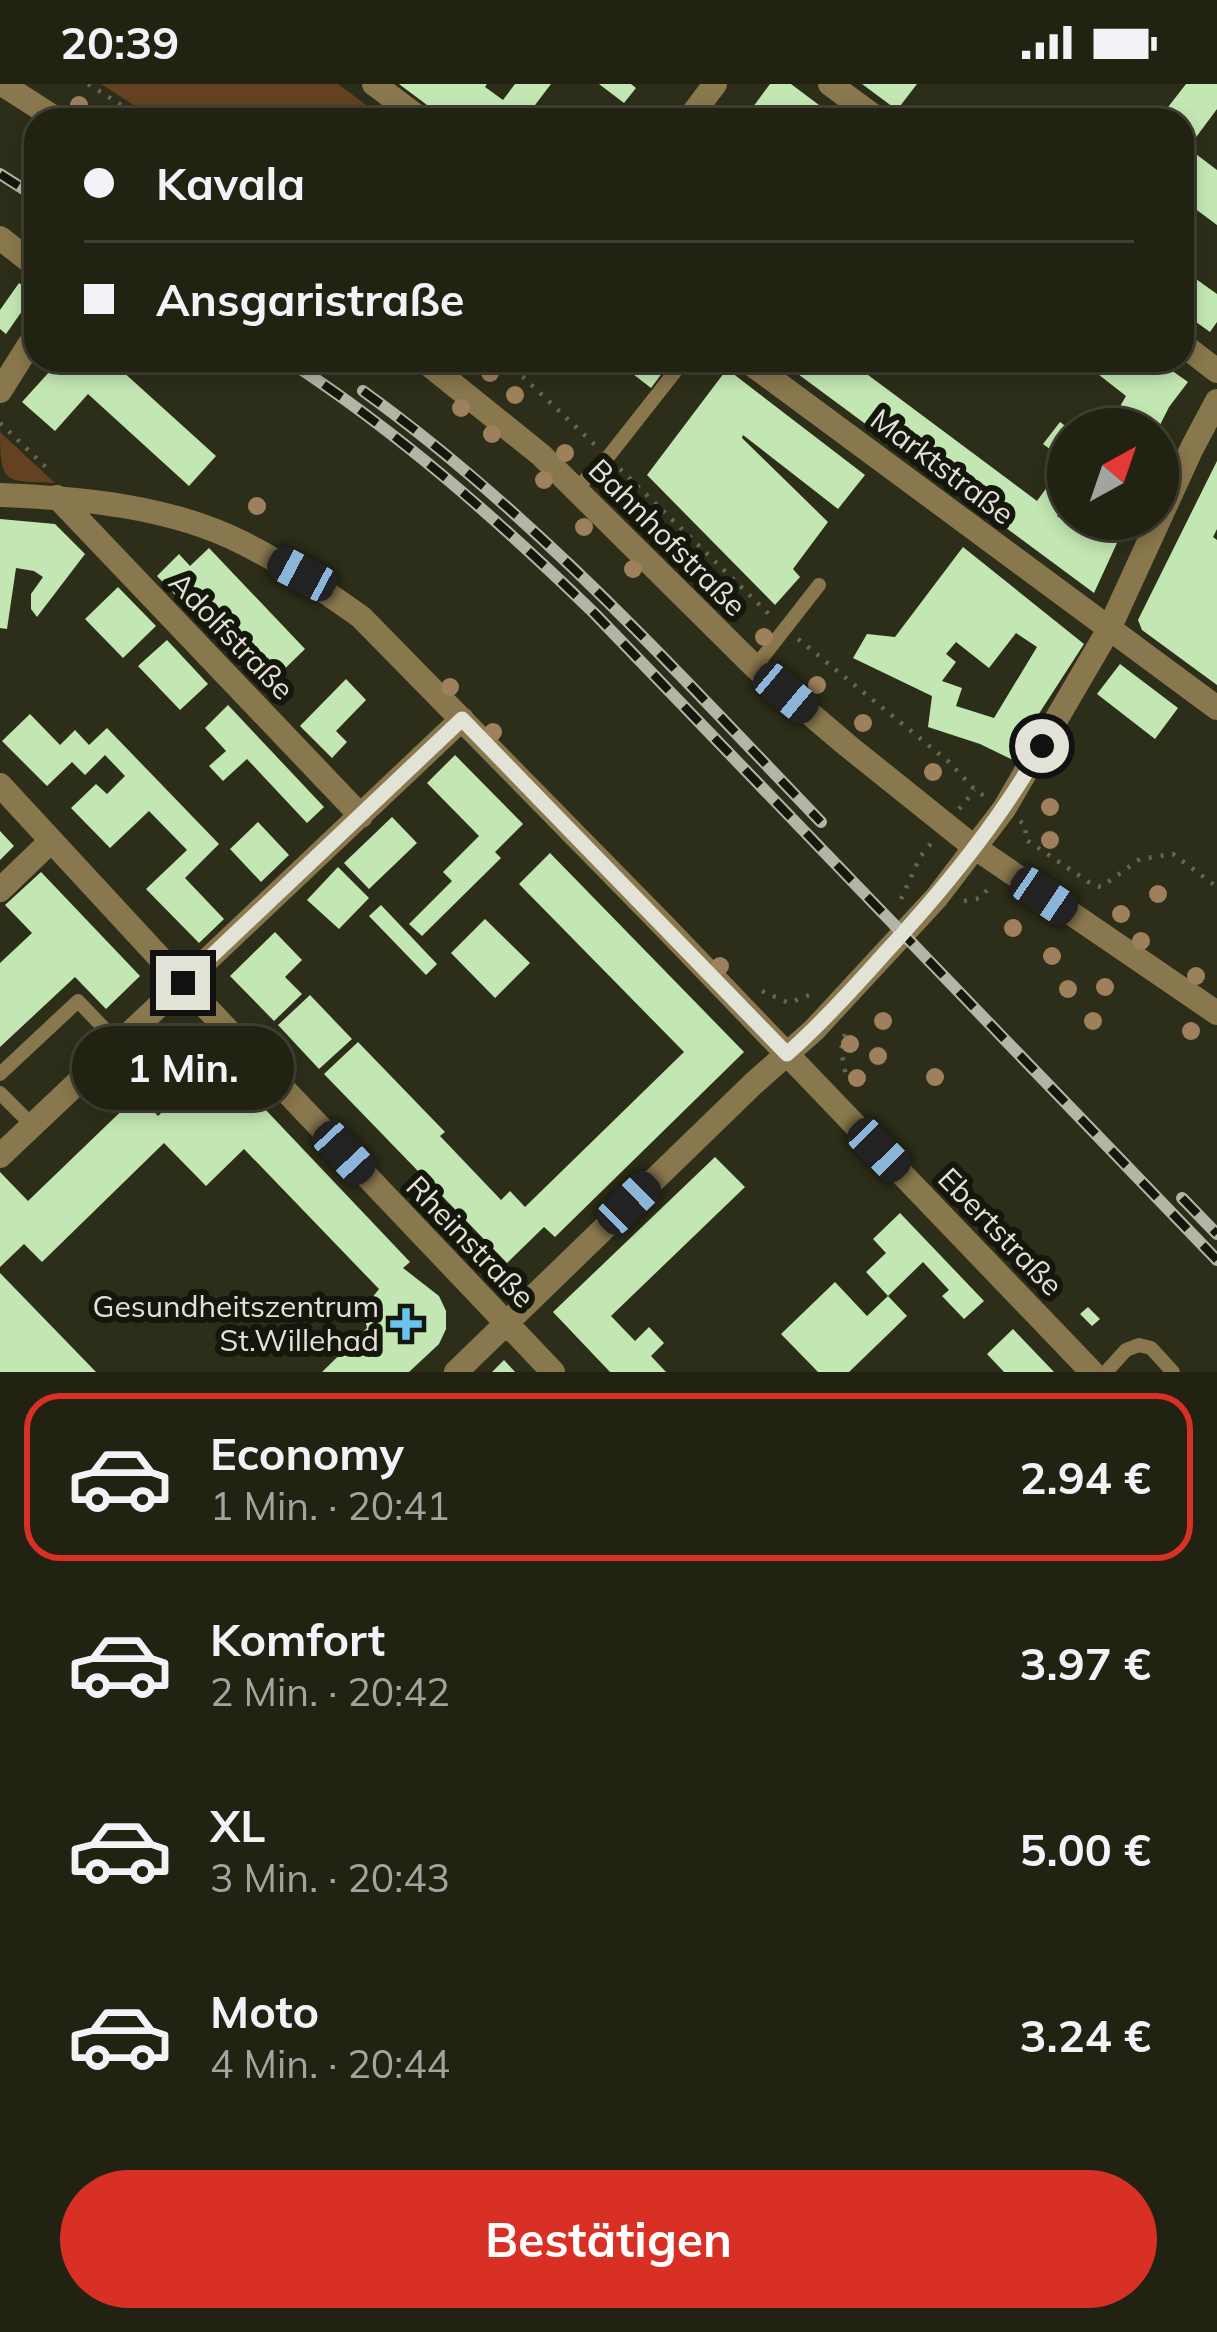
<!DOCTYPE html>
<html lang="de">
<head>
<meta charset="utf-8">
<style>
	:root { --surface:#222213; --page:#2e2f21; --text:#f1f3f6; --muted:#a2a4a0; --line:#3f3f33; --accent:#d93025 }
	body { margin:0; font-family:Mulish,sans-serif; background:var(--page); color:var(--text); height:100vh; display:flex; flex-direction:column; font-size:45px; white-space:nowrap }
	* { box-sizing:border-box; margin:0 }
	p { font-size:39px; color:var(--muted) }
	.icon { flex:none; width:66px; height:66px; fill:none; stroke:currentColor; stroke-width:2; stroke-linecap:round; stroke-linejoin:round }
	.map { position:relative; height:1288px; overflow:hidden }
	.details { display:flex; flex-direction:column; background:var(--surface); flex:1 }
	.details>* { flex:none }
	.banner { position:absolute; left:24px; top:24px; width:1170px; height:264px; border-radius:36px; box-shadow:0 6px 18px #0003,0 0 0 3px var(--line); display:grid; align-content:center; height:264px; padding:0 60px; background:var(--surface) }
	.needle { width:78px; rotate:40deg }
	.fabs { position:absolute; left:1047px; top:324px; display:grid; gap:24px }
	.fabs a { display:grid; place-items:center; width:132px; height:132px; border-radius:50%; background:var(--surface); box-shadow:0 6px 18px #0003,0 0 0 3px var(--line); font-size:60px }
	.end { position:absolute; width:54px; height:54px; margin:-27px; border:15px solid #e2e3d6; background:#111; box-shadow:0 0 0 6px #111 }
	.from { border-radius:50% }
	.bubble { position:absolute; height:84px; border-radius:42px; background:var(--surface); box-shadow:0 6px 18px #0003,0 0 0 3px var(--line); font-size:39px; font-weight:700; line-height:84px; text-align:center }
	.car { position:absolute; width:36px; height:72px; margin:-36px -18px; border-radius:15px; box-shadow:0 0 9px 3px #0007; background:linear-gradient(#222 24%,#8ab4d8 0 40%,#222 0 76%,#8ab4d8 0 86%,#222 0) }
	.banner b { display:flex; align-items:center; gap:42px; height:114px; font-size:45px }
	.banner b+b { border-top:3px solid var(--line) }
	.banner i { width:30px; height:30px; background:var(--text) }
	ul { padding:21px 0 0; list-style:none }
	li { display:flex; align-items:center; gap:36px; height:168px; margin:0 24px 18px; padding:0 36px; border:6px solid transparent; border-radius:36px }
	li div { flex:1 }
	li b { display:block; font-size:45px }
	li em { font-style:normal; font-weight:700 }
	li.selected { border-color:var(--accent) }
	li>.icon { width:108px; height:108px; stroke-width:1.5 }
	.button { display:flex; gap:24px; margin-top:auto; padding:24px 60px }
	.button a { flex:1; height:138px; border-radius:72px; background:var(--accent); color:#fff; font-size:48px; font-weight:700; line-height:138px; text-align:center }
	.status { display:flex; justify-content:space-between; align-items:center; height:84px; padding:0 60px; background:var(--surface); direction:ltr }
	.status svg { height:33px; fill:currentColor }
	.map>svg:first-child { display:block }
</style>
</head>
<body>
<div class="status"><b>20:39</b><svg viewBox="0 0 49 12"><path d="M0 12V9h3v3zM5 12V6h3v6zM10 12V3h3v9zM15 12V0h3v12zM26 1h20v11H26zM47 4h2v5h-2z"/></svg></div>
<div class="map">
<svg width="1217" height="1288" viewBox="0 0 1217 1288">
	<rect width="100%" height="100%" fill="#2d2e19"/>
	<path fill="#634121" d="M 101,0 L 338,0 L 369,23 L 359,36 L 157,36 Z
		M 0,348 L 55,399 C 5,397 0,401 0,348 Z"/>
	<path fill="#c3e7b2" fill-rule="evenodd" d="M 399,0 L 487,0 L 485,3 L 503,16 L 515,0 L 551,0 L 526,33 L 529,36 L 447,36 Z
		M 599,0 L 631,0 L 636,4 L 624,19 Z
		M 770,0 L 791,0 L 819,21 L 816,25 L 831,36 L 770,36 L 753,23 Z
		M 862,0 L 917,0 L 897,26 Z
		M 1186,0 L 1217,0 L 1217,25 L 1188,64 L 1217,86 L 1217,141 L 1182,115 L 1182,36 L 1158,36 Z
		M 736,23 L 753,36 L 727,36 Z
		M 1182,185 L 1217,210 L 1217,238 L 1210,248 L 1182,228 Z
		M 19,199 L 34,210 L 6,250 L 0,245 L 0,226 Z
		M 60,276 L 110,276 L 216,372 L 189,402 L 88,310 L 55,347 L 22,318 Z
		M 615,276 L 672,276 L 651,304 Z
		M 779,276 L 848,276 L 1037,417 L 1066,377 L 1043,360 L 1060,338 L 1068,344 L 1068,417 L 1057,432 L 1082,448 L 1087,435 L 1128,435 L 1094,509 Z
		M 1080,276 L 1157,276 L 1188,298 L 1169,323 L 1158,345 L 1107,345 L 1126,312 Z
		M 727,285 L 865,391 L 838,425 L 743,351 L 742,354 L 828,438 L 793,485 L 800,493 L 775,521 L 647,391 Z
		M 1217,377 L 1217,445 L 1213,453 L 1217,456 L 1217,601 L 1142,546 L 1138,536 Z
		M 0,435 L 55,440 L 85,470 L 37,533 L 31,525 L 31,510 L 43,493 L 34,487 L 16,484 L 7,545 L 0,544 Z
		M 963,463 L 1084,560 L 1040,628 L 1013,676 L 980,660 L 928,643 L 932,612 L 853,574 L 867,550 L 895,553 ZM 1016,549 L 1037,563 L 994,634 L 956,622 L 962,604 L 942,597 L 956,578 L 946,570 L 956,558 L 989,584 Z
		M 209,464 L 305,565 L 265,604 L 157,492 L 179,470 L 190,482 Z
		M 118,503 L 156,542 L 123,574 L 85,535 Z
		M 167,556 L 208,600 L 180,626 L 138,582 Z
		M 1120,580 L 1178,624 L 1155,655 L 1097,610 Z
		M 346,595 L 366,616 L 336,647 L 347,658 L 332,674 L 300,642 Z
		M 228,621 L 324,723 L 307,739 L 247,675 L 223,697 L 209,682 L 226,667 L 205,644 Z
		M 30,630 L 60,661 L 75,646 L 89,661 L 107,644 L 219,760 L 185,794 L 224,835 L 199,859 L 146,805 L 187,766 L 149,727 L 110,764 L 71,724 L 96,700 L 107,710 L 125,692 L 105,671 L 85,691 L 72,678 L 47,702 L 2,657 Z
		M 455,671 L 523,740 L 495,768 L 501,774 L 422,852 L 409,840 L 452,797 L 443,788 L 479,752 L 427,699 Z
		M 392,733 L 417,759 L 369,805 L 344,779 Z
		M 258,738 L 289,771 L 261,798 L 230,765 Z
		M 0,747 L 14,762 L 0,776 Z
		M 550,769 L 744,968 L 555,1153 L 544,1143 L 507,1179 L 324,990 L 358,958 L 445,1048 L 440,1052 L 501,1116 L 510,1107 L 525,1123 L 684,968 L 519,800 Z
		M 338,783 L 369,814 L 339,845 L 307,816 Z
		M 41,788 L 140,892 L 106,925 L 75,893 L 0,963 L 0,879 L 32,849 L 5,821 Z
		M 381,821 L 437,880 L 426,891 L 369,832 Z
		M 485,835 L 530,879 L 495,914 L 451,869 Z
		M 275,848 L 302,876 L 285,893 L 302,910 L 274,937 L 230,892 Z
		M 310,911 L 352,955 L 319,985 L 278,941 Z
		M 224,982 L 410,1178 L 403,1184 L 439,1212 L 446,1227 L 446,1245 L 439,1260 L 409,1288 L 322,1288 L 367,1244 L 365,1235 L 368,1219 L 379,1205 L 244,1065 L 206,1102 L 164,1059 L 42,1178 L 24,1160 L 0,1183 L 0,1088 L 28,1117 L 138,1011 L 158,1032 L 190,1001 L 197,1008 Z
		M 715,1073 L 745,1103 L 611,1232 L 635,1257 L 649,1243 L 664,1259 L 651,1272 L 666,1288 L 610,1288 L 553,1228 Z
		M 900,1129 L 984,1217 L 964,1235 L 942,1212 L 949,1206 L 923,1178 L 888,1212 L 866,1188 L 886,1169 L 873,1155 Z
		M 0,1189 L 96,1288 L 0,1288 Z
		M 835,1198 L 867,1232 L 888,1212 L 907,1232 L 849,1288 L 818,1288 L 781,1250 Z
		M 1088,1223 L 1100,1235 L 1092,1242 L 1080,1230 Z
		M 1013,1245 L 1054,1288 L 1004,1288 L 987,1270 Z
		M 504,1276 L 515,1288 L 492,1288 Z"/>
	<g fill="none" stroke-linecap="round" stroke-linejoin="round">
		<path stroke="#656654" stroke-width="4.5" stroke-dasharray="3 9" stroke-linecap="butt" d="M 88,0 L 145,36
			M 505,276 L 595,361
			M 0,339 L 52,389
			M 620,385 L 771,532
			M 798,555 L 949,678 L 975,706 L 986,713
			M 959,725 L 975,706
			M 1020,737 L 1026,742 L 1025,755 L 1093,801 L 1101,803 L 1140,775 L 1173,770 L 1217,803
			M 901,815 L 920,773 L 933,757
			M 964,817 L 981,814 L 989,803
			M 762,907 L 789,919 L 812,910
			M 845,950 L 841,966 L 847,997"/>
		<path stroke="#89774d" stroke-width="14" d="M 575,406 L 608,373 L 678,284
			M 755,583 L 819,501
			M 0,990 L 78,917 L 119,960
			M 0,1009 L 32,1041
			M 1106,1288 L 1126,1266 L 1139,1261 L 1151,1264 L 1173,1288"/>
		<path stroke="#89774d" stroke-width="24" d="M 2,0 L 58,36
			M 374,0 L 422,36
			M 830,0 L 879,36
			M 688,36 L 715,0
			M 0,154 L 36,182
			M 1182,260 L 1217,287
			M 423,276 L 541,371 L 755,583 L 848,662 L 974,763 L 1217,929
			M 746,276 L 1217,624
			M 0,307 L 36,250
			M 0,411 C 80,414 170,422 243,459 C 285,480 323,506 361,533 L 667,845 L 1092,1288
			M 57,413 L 361,732
			M 0,701 L 183,899 L 553,1288
			M 0,806 L 51,757
			M 0,1072 L 462,635
			M 456,1288 L 753,1000 L 814,946 L 937,813 L 1004,725 L 1109,545 L 1192,364 L 1217,317"/>
		<g stroke="#b4b5a6" stroke-width="12">
			<path id="rail" d="M 0,90 L 36,113
				M 287,276 C 400,349 499,437 595,530 L 1217,1176
				M 363,307 C 534,430 675,586 821,738
				M 1182,1114 L 1217,1150"/>
		</g>
		<use href="#rail" stroke="#15160c" stroke-width="8" stroke-dasharray="22" stroke-linecap="butt"/>
	</g>
	<g fill="#9e805c">
		<circle cx="79" cy="21" r="9"/>
		<circle cx="490" cy="289" r="9"/>
		<circle cx="515" cy="311" r="9"/>
		<circle cx="461" cy="324" r="9"/>
		<circle cx="492" cy="350" r="9"/>
		<circle cx="565" cy="369" r="9"/>
		<circle cx="544" cy="396" r="9"/>
		<circle cx="617" cy="410" r="9"/>
		<circle cx="257" cy="422" r="9"/>
		<circle cx="584" cy="443" r="9"/>
		<circle cx="666" cy="459" r="9"/>
		<circle cx="633" cy="485" r="9"/>
		<circle cx="703" cy="498" r="9"/>
		<circle cx="764" cy="553" r="9"/>
		<circle cx="817" cy="601" r="9"/>
		<circle cx="450" cy="603" r="9"/>
		<circle cx="863" cy="639" r="9"/>
		<circle cx="493" cy="648" r="9"/>
		<circle cx="933" cy="688" r="9"/>
		<circle cx="1050" cy="723" r="9"/>
		<circle cx="1050" cy="756" r="9"/>
		<circle cx="1158" cy="810" r="9"/>
		<circle cx="1121" cy="830" r="9"/>
		<circle cx="1013" cy="844" r="9"/>
		<circle cx="1141" cy="857" r="9"/>
		<circle cx="1052" cy="872" r="9"/>
		<circle cx="720" cy="882" r="9"/>
		<circle cx="1196" cy="892" r="9"/>
		<circle cx="1105" cy="903" r="9"/>
		<circle cx="1068" cy="905" r="9"/>
		<circle cx="883" cy="937" r="9"/>
		<circle cx="1093" cy="937" r="9"/>
		<circle cx="1191" cy="947" r="9"/>
		<circle cx="850" cy="960" r="9"/>
		<circle cx="878" cy="972" r="9"/>
		<circle cx="935" cy="993" r="9"/>
		<circle cx="857" cy="994" r="9"/>
	</g>
	<g fill="none" stroke-linecap="round" stroke-linejoin="round">
		<path stroke="#e2e3d6" stroke-width="15" d="M 183,899 L 462,635 L 787,970 C 822,939 853,905 884,870 C 943,806 999,738 1042,662"/>
	</g>
	<path fill="#69c3f1" stroke="#15160c" stroke-width="4.5" d="M400 1222h12v12h12v12h-12v12h-12v-12h-12v-12h12z"/>
	<g text-anchor="middle" stroke-width="12" stroke-linejoin="round" paint-order="stroke">
		<g font-size="30" fill="#e2e3d6" stroke="#15160c">
			<text transform="translate(942 383) rotate(37)" y="10">Marktstraße</text>
			<text transform="translate(667 454) rotate(45)" y="10">Bahnhofstraße</text>
			<text transform="translate(231 552) rotate(46)" y="10">Adolfstraße</text>
			<text transform="translate(1000 1148) rotate(46)" y="10">Ebertstraße</text>
			<text transform="translate(470 1158) rotate(46)" y="10">Rheinstraße</text>
		</g>
		<g font-size="30" fill="#e2e3d6" stroke="#15160c" text-anchor="end">
			<text x="379" y="1233">Gesundheitszentrum<tspan x="379" dy="34">St.Willehad</tspan></text>
		</g>
	</g>
</svg>
<div class="fabs">
<a><svg class="needle" viewBox="-14 -14 28 28"><path d="M0-13l5 13h-10z" fill="#e53935"/><path d="M0 13l5-13h-10z" fill="#a2a4a0"/></svg></a>
</div>
<i class="end from" style="left:1042px;top:662px"></i>
<i class="end" style="left:183px;top:899px"></i>
<div class="bubble" style="left:72px;top:942px;width:222px">1 Min.</div>
<i class="car" style="left:302px;top:490px;rotate:298deg"></i>
<i class="car" style="left:786px;top:609px;rotate:130deg"></i>
<i class="car" style="left:1044px;top:812px;rotate:124deg"></i>
<i class="car" style="left:879px;top:1066px;rotate:136deg"></i>
<i class="car" style="left:344px;top:1069px;rotate:137deg"></i>
<i class="car" style="left:629px;top:1119px;rotate:46deg"></i>
<div class="banner">
<b><i class="from"></i>Kavala</b>
<b><i></i>Ansgaristraße</b>
</div>
</div>
<section class="details">
<ul>
<li class="selected"><svg class="icon" aria-label="car" viewBox="0 0 24 24"><path d="M5 17H2v-5l4-1 3-4h7l3 4 3 1v5h-3M9 17h6M6 11h13"/><circle cx="7" cy="17" r="2"/><circle cx="17" cy="17" r="2"/></svg><div><b>Economy</b><p>1 Min. · 20:41</p></div><em>2.94 €</em></li>
<li><svg class="icon" aria-label="car" viewBox="0 0 24 24"><path d="M5 17H2v-5l4-1 3-4h7l3 4 3 1v5h-3M9 17h6M6 11h13"/><circle cx="7" cy="17" r="2"/><circle cx="17" cy="17" r="2"/></svg><div><b>Komfort</b><p>2 Min. · 20:42</p></div><em>3.97 €</em></li>
<li><svg class="icon" aria-label="car" viewBox="0 0 24 24"><path d="M5 17H2v-5l4-1 3-4h7l3 4 3 1v5h-3M9 17h6M6 11h13"/><circle cx="7" cy="17" r="2"/><circle cx="17" cy="17" r="2"/></svg><div><b>XL</b><p>3 Min. · 20:43</p></div><em>5.00 €</em></li>
<li><svg class="icon" aria-label="car" viewBox="0 0 24 24"><path d="M5 17H2v-5l4-1 3-4h7l3 4 3 1v5h-3M9 17h6M6 11h13"/><circle cx="7" cy="17" r="2"/><circle cx="17" cy="17" r="2"/></svg><div><b>Moto</b><p>4 Min. · 20:44</p></div><em>3.24 €</em></li>
</ul>
<div class="button"><a>Bestätigen</a></div>
</section>
</body>
</html>
